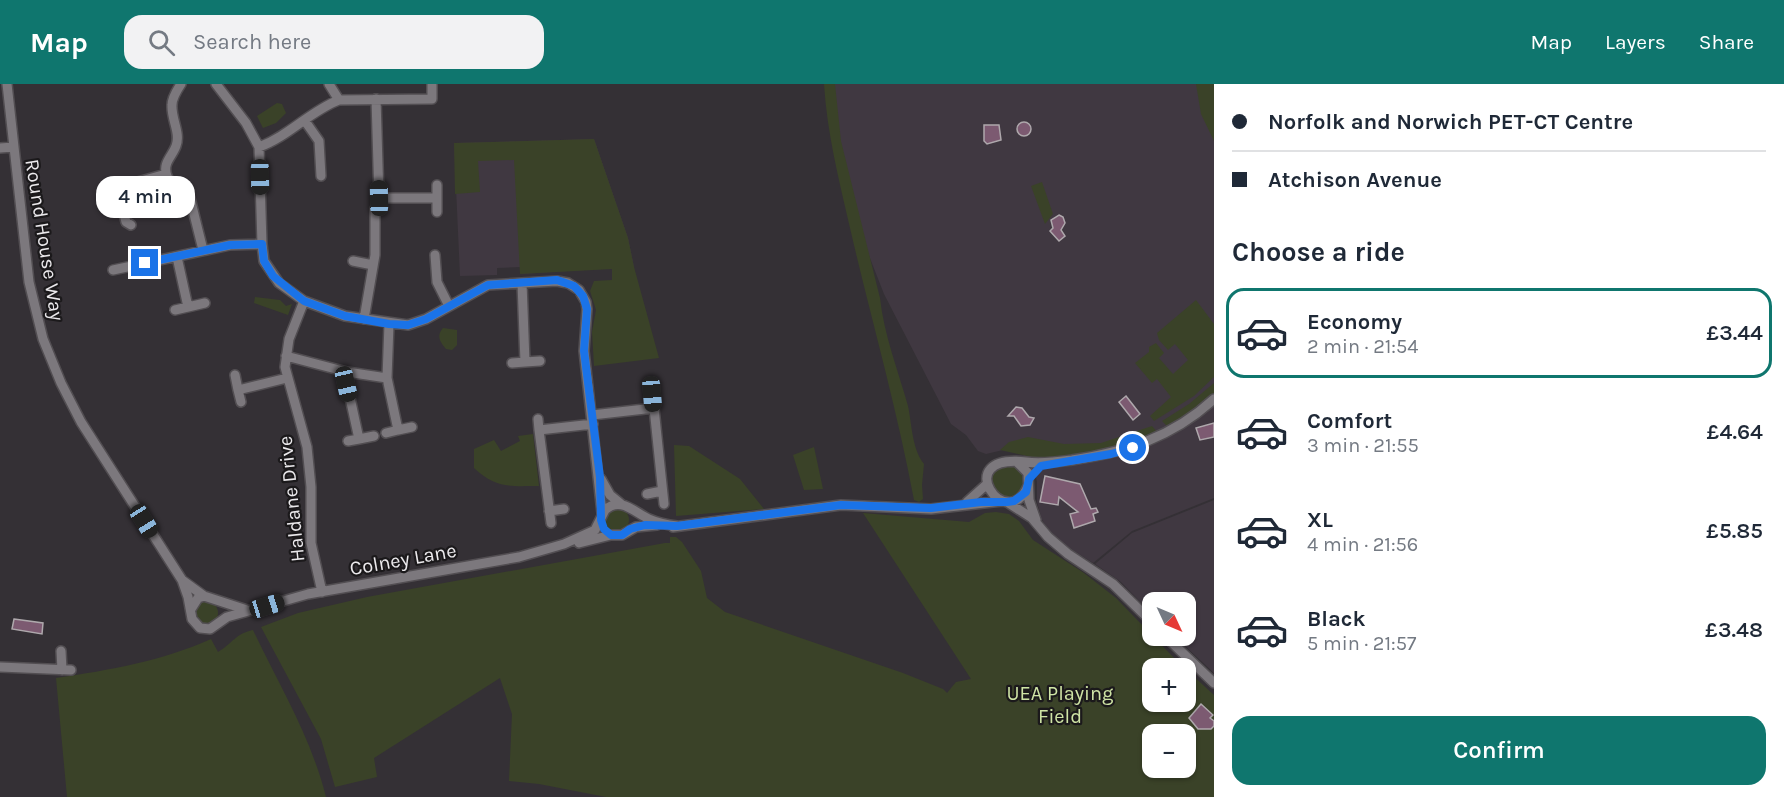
<!DOCTYPE html>
<html lang="en">
<head>
<meta charset="utf-8">
<style>
	:root { --surface:#fff; --page:#f2f2f3; --text:#1f2937; --muted:#747a83; --line:#e0e1e3; --accent:#0f766e }
	body { margin:0; font-family:Karla,sans-serif; background:var(--page); color:var(--text); height:100vh; display:flex; flex-direction:column; font-size:22px; white-space:nowrap }
	* { box-sizing:border-box; margin:0 }
	p { font-size:20px; color:var(--muted) }
	.icon { flex:none; width:33px; height:33px; fill:none; stroke:currentColor; stroke-width:2; stroke-linecap:round; stroke-linejoin:round }
	.map { position:relative; flex:1; overflow:hidden }
	.panel { display:flex; flex-direction:column; background:var(--surface); width:570px }
	.panel>* { flex:none }
	.banner { display:grid; align-content:center; height:132px; padding:0 18px; background:var(--surface) }
	.needle { width:39px; rotate:134deg }
	.buttons { position:absolute; left:1142px; top:508px; display:grid; gap:12px }
	.buttons a { display:grid; place-items:center; width:54px; height:54px; border-radius:12px; background:var(--surface); box-shadow:0 2px 4px #0004; font-size:30px }
	.end { position:absolute; width:27px; height:27px; margin:-14px; border:8px solid #1a73e8; background:#fff; box-shadow:0 0 0 3px #fff }
	.from { border-radius:50% }
	.bubble { position:absolute; height:42px; border-radius:18px; background:var(--surface); box-shadow:0 2px 4px #0004; font-size:20px; font-weight:600; line-height:42px; text-align:center }
	.car { position:absolute; width:18px; height:36px; margin:-18px -9px; border-radius:8px; box-shadow:0 0 4px 2px #0007; background:linear-gradient(#222 24%,#8ab4d8 0 40%,#222 0 76%,#8ab4d8 0 86%,#222 0) }
	.banner b { display:flex; align-items:center; gap:21px; height:57px; font-size:22px }
	.banner b+b { border-top:2px solid var(--line) }
	.banner i { width:15px; height:15px; background:var(--text) }
	ul { padding:0; list-style:none }
	li { display:flex; align-items:center; gap:18px; height:90px; margin:0 12px 9px; padding:0 6px; border:3px solid transparent; border-radius:18px }
	li div { flex:1 }
	li b { display:block; font-size:22px }
	li em { font-style:normal; font-weight:600 }
	li.active { border-color:var(--accent) }
	li>.icon { width:54px; height:54px; stroke-width:1.5 }
	h2 { padding:0 18px; font-size:27px; line-height:72px }
	.primary-button { display:flex; gap:12px; margin-top:auto; padding:12px 18px }
	.primary-button a { flex:1; height:69px; border-radius:18px; background:var(--accent); color:#fff; font-size:24px; font-weight:600; line-height:69px; text-align:center }
	header { display:flex; align-items:center; gap:36px; box-sizing:border-box; height:84px; padding:0 30px; background:var(--accent); color:#fff }
	header strong { font-size:28px }
	nav { display:flex; gap:33px; margin-inline-start:auto; font-size:21px }
	.search { width:420px; height:54px; background:var(--page); display:flex; align-items:center; gap:15px; box-sizing:border-box; padding:0 21px; border-radius:18px; color:var(--muted); font-size:22px }
	main { display:flex; flex:1; min-height:0 }
	.map>svg:first-child { display:block }
</style>
</head>
<body>
<header>
<strong>Map</strong>
<div class="search"><svg class="icon" aria-label="search" viewBox="0 0 24 24"><circle cx="10" cy="10" r="6"/><path d="M15 15l6 6"/></svg>Search here</div>
<nav><a>Map</a><a>Layers</a><a>Share</a></nav>
</header>
<main>
<div class="map">
<svg width="1214" height="713" viewBox="0 0 1214 713">
	<rect width="100%" height="100%" fill="#343035"/>
	<path fill="#403841" d="M 833,0 L 1205,0 L 1214,31 L 1214,414 L 1132,447 L 1093,479 L 1063,460 L 1050,448 L 1042,436 L 1037,418 L 1037,398 L 1033,381 L 1022,370 L 1003,366 L 986,370 L 978,367 L 966,351 L 951,340 L 884,210 L 868,169 L 835,36 Z
		M 594,55 L 628,154 L 634,183 L 521,190 L 520,183 L 497,184 L 497,191 L 460,192 L 454,59 Z
		M 1214,416 L 1214,589 L 1174,552 L 1185,552 L 1185,519 L 1152,519 L 1152,530 L 1121,498 L 1095,480 L 1132,449 Z"/>
	<path fill="#3a4228" fill-rule="evenodd" d="M 824,0 L 835,0 L 841,57 L 880,214 C 884,251 898,286 908,322 C 912,341 912,365 924,380 L 922,401 L 923,415 L 919,418 L 914,416 C 897,324 871,235 850,144 C 839,96 827,49 824,0 Z
		M 1196,0 L 1214,0 L 1214,57 L 1201,30 Z
		M 277,19 L 282,20 L 286,29 L 276,39 L 263,44 L 257,32 Z
		M 594,55 L 628,154 L 634,183 L 659,274 L 594,282 L 592,248 L 596,226 L 590,207 L 594,197 L 612,196 L 612,185 L 520,190 L 514,76 L 478,77 L 480,108 L 455,110 L 454,59 Z
		M 1042,98 L 1053,130 L 1045,140 L 1031,102 Z
		M 255,213 L 280,216 L 286,222 L 292,220 L 288,231 L 254,219 Z
		M 1196,216 L 1214,240 L 1214,293 L 1194,312 L 1154,337 L 1150,332 L 1171,313 L 1157,295 L 1152,299 L 1135,279 L 1149,268 L 1149,263 L 1156,259 L 1164,269 L 1159,274 L 1173,290 L 1188,276 L 1175,260 L 1168,266 L 1159,256 L 1157,249 Z
		M 443,244 L 457,246 L 457,261 L 452,266 L 446,265 C 440,258 436,252 443,244 Z
		M 1214,299 L 1214,311 L 1197,325 L 1168,343 L 1162,337 L 1189,320 Z
		M 1152,342 L 1158,349 L 1099,368 L 1059,373 L 1036,374 L 1000,366 L 1009,358 L 1028,353 L 1064,360 L 1101,359 Z
		M 533,350 L 539,402 C 511,402 496,405 474,384 L 474,365 L 494,356 L 501,367 L 520,357 L 518,352 Z
		M 674,361 L 689,362 L 740,395 L 764,425 L 676,432 Z
		M 814,363 L 823,405 L 804,406 L 793,371 Z
		M991 397a16 16 0 1 1 32 0a16 16 0 1 1-32 0Z
		M605 436a12 12 0 1 1 24 0a12 12 0 1 1-24 0Z
		M 996,428 L 1009,430 L 1019,437 L 1033,456 L 1084,489 L 1116,514 L 1178,578 L 1214,611 L 1214,713 L 606,713 L 539,700 L 509,697 L 512,630 L 500,594 L 374,674 L 377,693 L 335,703 L 321,655 L 261,543 L 298,529 L 367,513 L 665,459 L 670,459 L 670,453 L 676,453 L 682,458 L 701,487 L 707,514 L 725,528 L 903,589 L 943,605 L 947,609 L 956,598 L 971,595 L 863,429 L 969,438 L 985,429 ZM 1152,585 L 1185,585 L 1185,618 L 1152,618 ZM 1152,651 L 1185,651 L 1185,684 L 1152,684 Z
		M194 529a12 12 0 1 1 24 0a12 12 0 1 1-24 0Z
		M 253,546 C 279,601 311,653 326,713 L 67,713 L 56,594 C 110,586 162,577 211,555 L 218,568 C 233,559 235,550 253,546 Z"/>
	<path fill="#7c5a71" stroke="#aea8ac" stroke-width="1.5" d="M1017 45a7 7 0 1 1 14 0a7 7 0 1 1-14 0Z
		M 984,41 L 999,41 L 1001,56 L 987,60 L 984,57 Z
		M 1059,131 L 1063,133 L 1065,139 L 1061,146 L 1065,152 L 1059,157 L 1050,147 L 1053,144 L 1051,136 Z
		M 1126,312 L 1140,330 L 1133,336 L 1119,318 Z
		M 1016,323 L 1022,324 L 1029,333 L 1034,334 L 1030,341 L 1021,342 L 1014,332 L 1008,332 Z
		M 1214,339 L 1214,353 L 1200,356 L 1196,344 Z
		M 1045,392 L 1080,400 L 1091,425 L 1096,424 L 1098,428 L 1093,430 L 1095,437 L 1074,444 L 1070,430 L 1078,428 L 1059,413 L 1058,421 L 1040,418 Z
		M 14,535 L 43,539 L 42,550 L 12,545 Z
		M 1201,620 L 1213,631 L 1210,634 L 1214,637 L 1214,642 L 1211,645 L 1198,645 L 1189,634 Z"/>
	<g fill="none" stroke-linecap="round" stroke-linejoin="round">
		<g stroke="#524e52" stroke-width="12">
			<path id="minor" d="M 7,0 L 29,198 L 43,255 L 61,299 L 81,338 L 182,496 L 188,513 L 192,535 L 200,544 L 210,545 L 227,533 L 308,510 L 519,473 L 564,460 L 595,446 L 605,426 C 620,412 634,428 649,435 C 658,439 668,441 677,442
				M 181,0 C 177,6 172,14 172,21 C 171,35 181,49 176,62 C 172,73 162,79 167,92 C 170,102 184,106 190,114 L 203,166
				M 216,0 L 246,39 L 259,63 L 262,160 L 264,177 L 279,199 L 304,217 L 345,232 L 408,241 L 426,235 L 488,201 L 557,197 L 568,199 L 579,206 L 586,218 L 587,225 L 584,267 L 602,429
				M 329,0 L 339,16
				M 305,37 L 319,57 L 321,92
				M 259,63 C 289,52 310,27 339,16 L 432,15 L 432,1
				M 0,64 L 13,63
				M 437,101 L 437,128
				M 379,114 L 437,114
				M 131,141 L 126,138 L 118,107 L 120,103 L 166,90
				M 435,171 L 437,198 L 449,222
				M 177,173 L 188,223 L 205,219
				M 353,177 L 373,181
				M 113,186 L 230,161 L 262,160
				M 522,199 L 525,278 L 540,277
				M 304,217 L 289,255 L 285,283 L 307,363 L 311,403 L 311,459 L 322,508
				M 175,226 L 188,223
				M 364,235 L 375,171 L 375,125 L 379,114 L 376,15
				M 286,272 L 347,288 L 387,294 L 389,240
				M 512,279 L 525,278
				M 347,288 L 347,300 L 359,355 L 348,357
				M 235,291 L 238,306
				M 652,310 L 654,324
				M 241,318 L 238,306 L 287,294
				M 592,331 L 654,324 L 664,420
				M 538,335 L 539,346 L 593,340
				M 398,346 L 412,343
				M 539,346 L 551,439
				M 386,349 L 398,346 L 387,294
				M 359,355 L 374,352
				M 1017,378 L 1028,389 L 1029,416 L 1036,436
				M 601,395 L 610,411 L 621,420
				M 1028,402 C 1007,452 948,369 1026,378 C 1042,380 1056,378 1072,376 C 1126,368 1173,353 1214,315
				M 647,410 L 662,407
				M 967,418 L 987,400
				M 1007,418 L 1032,434 L 1048,453 L 1068,470 L 1113,500 L 1152,538
				M 549,427 L 564,425
				M 673,443 L 841,421 L 931,425 L 1002,417
				M 579,459 L 611,451 L 622,451 L 636,443 L 657,441
				M 182,496 L 204,512
				M 191,525 L 198,514 L 204,512 L 247,526
				M 1165,552 L 1214,599
				M 61,567 L 62,586
				M 0,583 L 71,586"/>
		</g>
		<use href="#minor" stroke="#7c787d" stroke-width="9"/>
	</g>
	<g fill="none" stroke-linecap="round" stroke-linejoin="round">
		<path stroke="#1a73e8" stroke-width="8" d="M 145,179 L 230,161 L 262,160 L 264,177 L 273,192 L 304,217 L 345,232 L 389,240 L 408,241 L 426,235 L 488,201 L 557,196 L 574,202 L 583,212 L 587,225 L 584,267 L 600,393 L 601,436 L 604,445 L 611,451 L 622,451 L 630,445 L 645,441 L 677,442 L 841,421 L 931,424 L 981,418 L 1007,418 L 1014,417 L 1026,408 L 1029,395 L 1041,382 L 1111,370 L 1133,364"/>
	</g>
	<g text-anchor="middle" stroke-width="4.5" stroke-linejoin="round" paint-order="stroke">
		<g font-size="20" fill="#ebe9ec" stroke="#1b191b">
			<text transform="translate(45 156) rotate(81)" y="7">Round House Way</text>
			<text transform="translate(291 415) rotate(-96)" y="7">Haldane Drive</text>
			<text transform="translate(403 475) rotate(-10)" y="7">Colney Lane</text>
		</g>
		<g font-size="20" fill="#cfe4a5" stroke="#1b191b">
			<text x="1060" y="616">UEA Playing<tspan x="1060" dy="23">Field</tspan></text>
		</g>
	</g>
</svg>
<div class="buttons">
<a><svg class="needle" viewBox="-14 -14 28 28"><path d="M0-13l5 13h-10z" fill="#e53935"/><path d="M0 13l5-13h-10z" fill="#747a83"/></svg></a>
<a>+</a>
<a>−</a>
</div>
<i class="end from" style="left:1133px;top:364px"></i>
<i class="end" style="left:145px;top:179px"></i>
<div class="bubble" style="left:96px;top:92px;width:99px">4 min</div>
<i class="car" style="left:260px;top:93px;rotate:179deg"></i>
<i class="car" style="left:379px;top:114px;rotate:359deg"></i>
<i class="car" style="left:346px;top:300px;rotate:167deg"></i>
<i class="car" style="left:652px;top:310px;rotate:175deg"></i>
<i class="car" style="left:144px;top:437px;rotate:148deg"></i>
<i class="car" style="left:267px;top:522px;rotate:73deg"></i>
</div>
<section class="panel">
<div class="banner">
<b><i class="from"></i>Norfolk and Norwich PET-CT Centre</b>
<b><i></i>Atchison Avenue</b>
</div>
<h2>Choose a ride</h2>
<ul>
<li class="active"><svg class="icon" aria-label="car" viewBox="0 0 24 24"><path d="M5 17H2v-5l4-1 3-4h7l3 4 3 1v5h-3M9 17h6M6 11h13"/><circle cx="7" cy="17" r="2"/><circle cx="17" cy="17" r="2"/></svg><div><b>Economy</b><p>2 min · 21:54</p></div><em>£3.44</em></li>
<li><svg class="icon" aria-label="car" viewBox="0 0 24 24"><path d="M5 17H2v-5l4-1 3-4h7l3 4 3 1v5h-3M9 17h6M6 11h13"/><circle cx="7" cy="17" r="2"/><circle cx="17" cy="17" r="2"/></svg><div><b>Comfort</b><p>3 min · 21:55</p></div><em>£4.64</em></li>
<li><svg class="icon" aria-label="car" viewBox="0 0 24 24"><path d="M5 17H2v-5l4-1 3-4h7l3 4 3 1v5h-3M9 17h6M6 11h13"/><circle cx="7" cy="17" r="2"/><circle cx="17" cy="17" r="2"/></svg><div><b>XL</b><p>4 min · 21:56</p></div><em>£5.85</em></li>
<li><svg class="icon" aria-label="car" viewBox="0 0 24 24"><path d="M5 17H2v-5l4-1 3-4h7l3 4 3 1v5h-3M9 17h6M6 11h13"/><circle cx="7" cy="17" r="2"/><circle cx="17" cy="17" r="2"/></svg><div><b>Black</b><p>5 min · 21:57</p></div><em>£3.48</em></li>
</ul>
<div class="primary-button"><a>Confirm</a></div>
</section>
</main>
</body>
</html>
